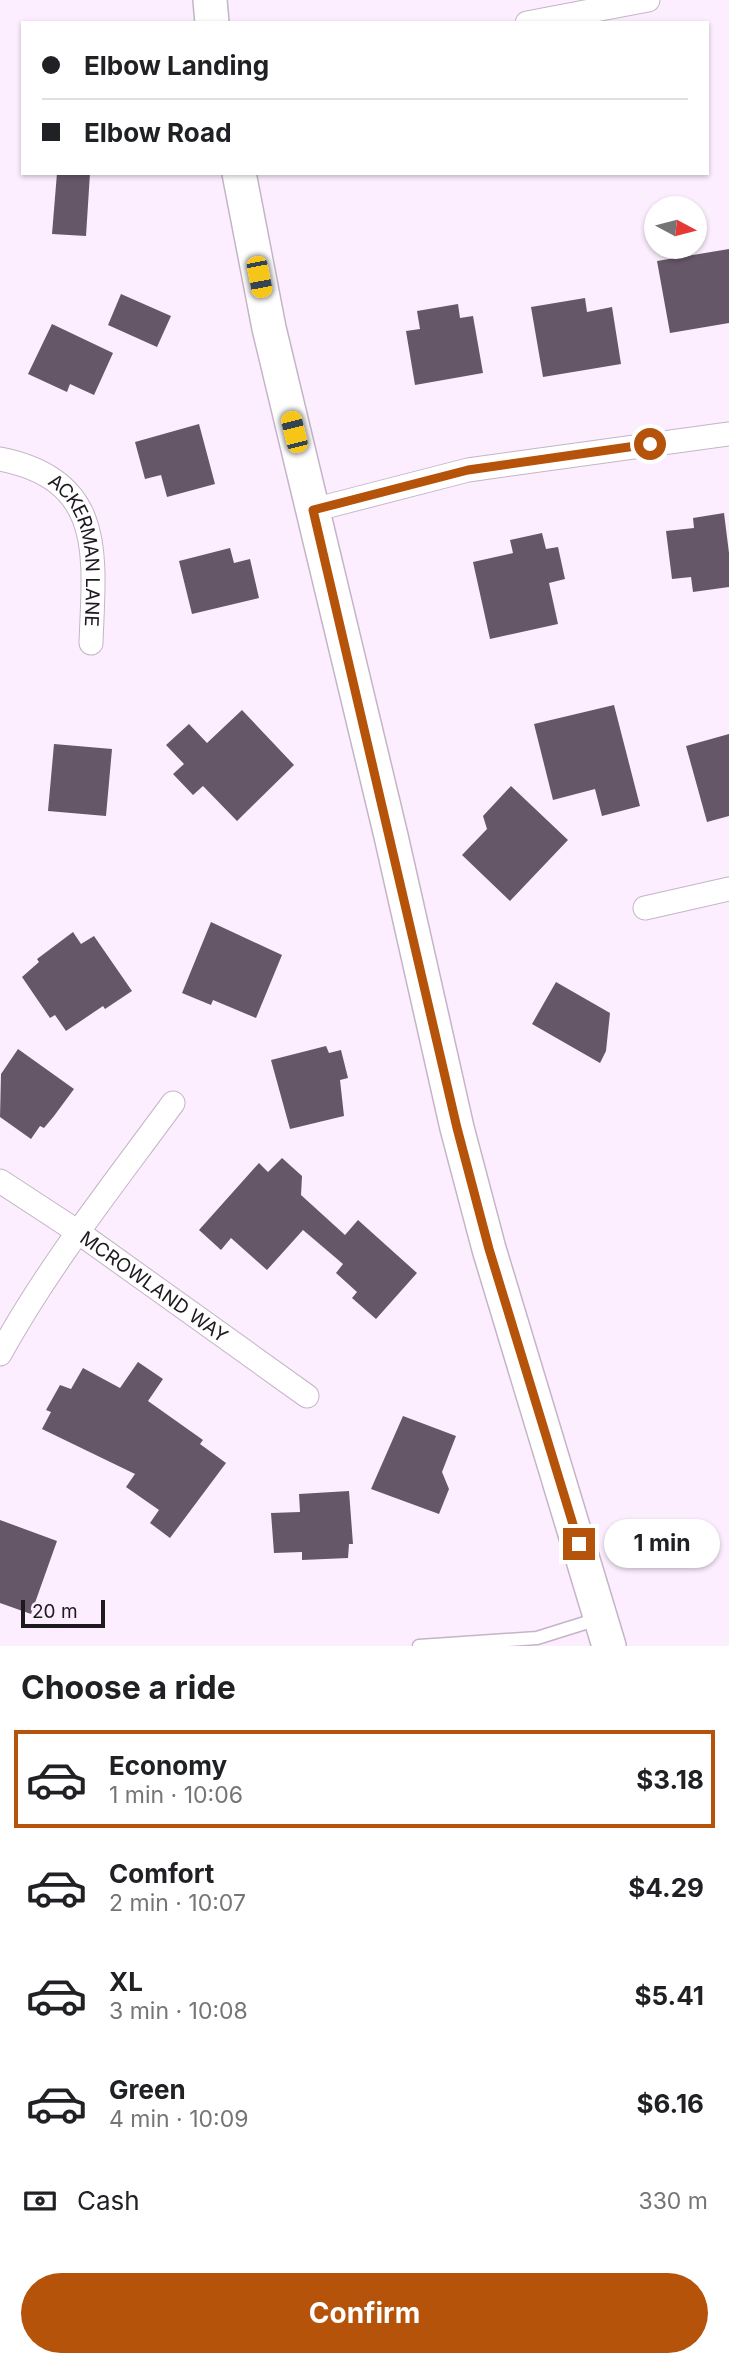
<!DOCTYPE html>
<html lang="en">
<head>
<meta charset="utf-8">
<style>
	:root { --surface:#fff; --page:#f2f2f2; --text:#202124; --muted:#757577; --line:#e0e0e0; --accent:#b45309 }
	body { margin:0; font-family:Inter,sans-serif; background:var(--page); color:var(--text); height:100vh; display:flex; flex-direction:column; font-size:26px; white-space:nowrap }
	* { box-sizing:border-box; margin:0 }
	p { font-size:23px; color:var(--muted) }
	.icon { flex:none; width:38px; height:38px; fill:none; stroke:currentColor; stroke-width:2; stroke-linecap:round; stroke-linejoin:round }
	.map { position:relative; height:1646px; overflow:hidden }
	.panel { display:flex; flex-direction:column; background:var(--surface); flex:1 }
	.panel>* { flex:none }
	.guide { position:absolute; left:21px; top:21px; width:688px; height:154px; border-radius:0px; box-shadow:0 2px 5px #0004; display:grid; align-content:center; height:154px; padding:0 21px; background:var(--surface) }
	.needle { width:46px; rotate:97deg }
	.fabs { position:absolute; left:644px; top:196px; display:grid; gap:14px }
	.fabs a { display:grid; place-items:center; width:63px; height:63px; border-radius:50%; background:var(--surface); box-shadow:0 2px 5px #0004; font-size:35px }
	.scale { position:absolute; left:21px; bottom:18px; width:84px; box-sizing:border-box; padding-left:7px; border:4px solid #1e181f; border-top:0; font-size:19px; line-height:24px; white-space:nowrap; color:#1e181f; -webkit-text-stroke:5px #fceefe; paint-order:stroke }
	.end { position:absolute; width:32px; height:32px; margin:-16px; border:9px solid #b45309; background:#fff; box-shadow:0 0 0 4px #fff }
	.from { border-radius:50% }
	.bubble { position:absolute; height:49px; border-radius:24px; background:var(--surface); box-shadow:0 2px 5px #0004; font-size:23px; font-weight:700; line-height:49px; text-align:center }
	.car { position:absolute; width:21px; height:42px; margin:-21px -10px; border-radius:9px; box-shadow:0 0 5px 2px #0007; background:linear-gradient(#f5c518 24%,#345 0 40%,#f5c518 0 76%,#345 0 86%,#f5c518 0) }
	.guide b { display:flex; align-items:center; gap:24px; height:66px; font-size:26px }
	.guide b+b { border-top:2px solid var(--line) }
	.guide i { width:18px; height:18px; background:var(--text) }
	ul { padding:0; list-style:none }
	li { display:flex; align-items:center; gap:21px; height:98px; margin:0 14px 10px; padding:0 7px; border:4px solid transparent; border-radius:0px }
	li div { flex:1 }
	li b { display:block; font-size:26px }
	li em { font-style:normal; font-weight:700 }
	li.active { border-color:var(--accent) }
	li>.icon { width:63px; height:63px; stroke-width:1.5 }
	h2 { padding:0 21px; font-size:32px; line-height:84px }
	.pay { display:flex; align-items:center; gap:18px; height:77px; padding:0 21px; font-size:26px }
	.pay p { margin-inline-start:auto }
	.primary-button { display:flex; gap:14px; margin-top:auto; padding:14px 21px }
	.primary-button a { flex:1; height:80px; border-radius:42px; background:var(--accent); color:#fff; font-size:28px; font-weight:700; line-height:80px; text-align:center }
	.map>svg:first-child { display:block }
</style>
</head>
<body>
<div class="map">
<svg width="729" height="1646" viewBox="0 0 729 1646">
	<rect width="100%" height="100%" fill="#fceefe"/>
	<path fill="#665768" d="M 57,173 L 90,173 L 86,236 L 52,234 Z
		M 729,249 L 729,323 L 670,333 L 657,261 Z
		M 121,294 L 171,316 L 157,347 L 108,325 Z
		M 585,298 L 587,312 L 612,307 L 621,364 L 543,377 L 531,307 Z
		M 458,304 L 460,318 L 473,316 L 483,373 L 415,385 L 406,331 L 420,329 L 417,311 Z
		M 52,324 L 113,353 L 94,395 L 70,384 L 67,392 L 28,374 Z
		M 199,424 L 215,484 L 167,497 L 161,475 L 145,479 L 135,442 Z
		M 724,513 L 729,553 L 729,587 L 693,592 L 691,577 L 672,579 L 666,531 L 694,528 L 693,518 Z
		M 542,533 L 546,549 L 558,547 L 565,579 L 549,583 L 558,624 L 490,639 L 473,562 L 513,553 L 510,540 Z
		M 230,548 L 234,563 L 250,559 L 259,598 L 192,614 L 179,561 Z
		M 614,705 L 640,806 L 602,816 L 595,789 L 553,800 L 534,724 Z
		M 242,710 L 294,765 L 237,821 L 203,786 L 193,795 L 173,774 L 184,764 L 166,745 L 189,724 L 207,743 Z
		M 729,734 L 729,816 L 707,822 L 686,746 Z
		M 54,744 L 112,749 L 106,816 L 48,811 Z
		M 511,786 L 568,840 L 510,901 L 462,855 L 487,829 L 483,816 Z
		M 211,922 L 282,955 L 256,1018 L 213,1000 L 211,1005 L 182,993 Z
		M 73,932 L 81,944 L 94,936 L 132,991 L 105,1009 L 103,1006 L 66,1031 L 55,1015 L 50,1018 L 22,977 L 39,962 L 37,959 Z
		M 556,982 L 610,1013 L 606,1051 L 600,1063 L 532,1024 Z
		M 326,1046 L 329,1053 L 341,1050 L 348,1078 L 340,1080 L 344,1116 L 290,1129 L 271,1060 Z
		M 18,1049 L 74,1089 L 54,1116 L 44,1128 L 40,1126 L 31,1139 L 0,1117 L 1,1074 Z
		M 282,1158 L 302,1176 L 301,1195 L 345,1235 L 358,1220 L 417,1273 L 376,1319 L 352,1298 L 357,1292 L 336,1273 L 343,1264 L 303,1230 L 267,1270 L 231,1238 L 221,1250 L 199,1230 L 259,1163 L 268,1172 Z
		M 138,1362 L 163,1379 L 148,1401 L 203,1440 L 200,1444 L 226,1463 L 170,1538 L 150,1523 L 159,1510 L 126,1487 L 135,1474 L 42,1429 L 51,1412 L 46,1410 L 60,1385 L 71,1389 L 83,1368 L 120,1388 Z
		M 403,1416 L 456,1436 L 442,1472 L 449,1489 L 439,1514 L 371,1489 Z
		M 349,1491 L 353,1544 L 349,1544 L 348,1558 L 302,1560 L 302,1552 L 274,1553 L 271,1513 L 300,1512 L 299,1494 Z
		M 0,1520 L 57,1541 L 31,1614 L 0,1603 Z"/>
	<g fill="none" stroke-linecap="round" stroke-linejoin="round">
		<g stroke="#c4b4c7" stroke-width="15">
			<path id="lane" d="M 419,1646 L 537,1638 L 601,1618"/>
		</g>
		<g stroke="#c4b4c7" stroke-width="25">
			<g id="street">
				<path d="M 527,23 L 648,0"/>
				<path id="s1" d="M 0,459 C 107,480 94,557 91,643"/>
				<path d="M 313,510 L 468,470 L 729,434"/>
				<path d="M 645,908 L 729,889"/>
				<path id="s2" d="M 0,1181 L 78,1232 L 307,1396"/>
				<path d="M 0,1354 C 49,1265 113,1185 173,1103"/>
			</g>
		</g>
		<g stroke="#c4b4c7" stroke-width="36">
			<path id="secondary" d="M 210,0 L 212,23
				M 239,173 L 269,328 L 391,836 L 457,1128 L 489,1249 L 609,1646"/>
		</g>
		<use href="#lane" stroke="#fff" stroke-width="12"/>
		<use href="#street" stroke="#fff" stroke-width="23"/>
		<use href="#secondary" stroke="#fff" stroke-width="33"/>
	</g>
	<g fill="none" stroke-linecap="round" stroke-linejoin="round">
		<path stroke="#b45309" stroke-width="9" d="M 579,1544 L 489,1249 L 457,1128 L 313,510 L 468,470 L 650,444"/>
	</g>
	<g text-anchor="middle" stroke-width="7" stroke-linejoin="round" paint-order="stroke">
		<g font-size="19" fill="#1e181f" stroke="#fceefe">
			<text dy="7" stroke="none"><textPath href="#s1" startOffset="136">ACKERMAN LANE</textPath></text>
			<text dy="7" stroke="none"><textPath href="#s2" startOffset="187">MCROWLAND WAY</textPath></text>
		</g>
	</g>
</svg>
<div class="fabs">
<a><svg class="needle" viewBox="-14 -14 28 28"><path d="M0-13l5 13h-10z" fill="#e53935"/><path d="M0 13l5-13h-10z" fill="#757577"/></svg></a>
</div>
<div class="scale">20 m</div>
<i class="end from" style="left:650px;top:444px"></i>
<i class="end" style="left:579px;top:1544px"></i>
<div class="bubble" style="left:604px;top:1519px;width:116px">1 min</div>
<i class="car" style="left:259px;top:277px;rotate:169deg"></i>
<i class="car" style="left:294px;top:432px;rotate:346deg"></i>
<div class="guide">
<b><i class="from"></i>Elbow Landing</b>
<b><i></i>Elbow Road</b>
</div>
</div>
<section class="panel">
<h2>Choose a ride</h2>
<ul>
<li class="active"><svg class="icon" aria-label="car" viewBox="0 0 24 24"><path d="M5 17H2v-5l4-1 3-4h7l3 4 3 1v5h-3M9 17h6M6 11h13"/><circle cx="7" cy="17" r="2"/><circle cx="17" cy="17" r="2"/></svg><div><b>Economy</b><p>1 min · 10:06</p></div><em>$3.18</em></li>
<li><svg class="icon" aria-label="car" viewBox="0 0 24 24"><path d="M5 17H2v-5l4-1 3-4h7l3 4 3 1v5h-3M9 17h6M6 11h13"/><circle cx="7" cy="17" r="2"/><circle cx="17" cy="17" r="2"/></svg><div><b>Comfort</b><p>2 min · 10:07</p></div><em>$4.29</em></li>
<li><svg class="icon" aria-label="car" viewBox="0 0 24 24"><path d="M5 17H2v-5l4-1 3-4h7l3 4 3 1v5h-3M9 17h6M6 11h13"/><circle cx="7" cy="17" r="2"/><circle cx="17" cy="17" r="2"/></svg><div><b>XL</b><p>3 min · 10:08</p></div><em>$5.41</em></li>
<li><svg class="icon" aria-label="car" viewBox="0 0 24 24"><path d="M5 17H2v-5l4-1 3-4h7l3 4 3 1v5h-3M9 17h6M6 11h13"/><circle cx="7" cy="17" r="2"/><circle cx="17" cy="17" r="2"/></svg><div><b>Green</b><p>4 min · 10:09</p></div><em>$6.16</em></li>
</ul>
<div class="pay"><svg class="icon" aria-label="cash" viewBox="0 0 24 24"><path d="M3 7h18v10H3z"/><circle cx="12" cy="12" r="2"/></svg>Cash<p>330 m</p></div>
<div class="primary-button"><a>Confirm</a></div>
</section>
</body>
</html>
